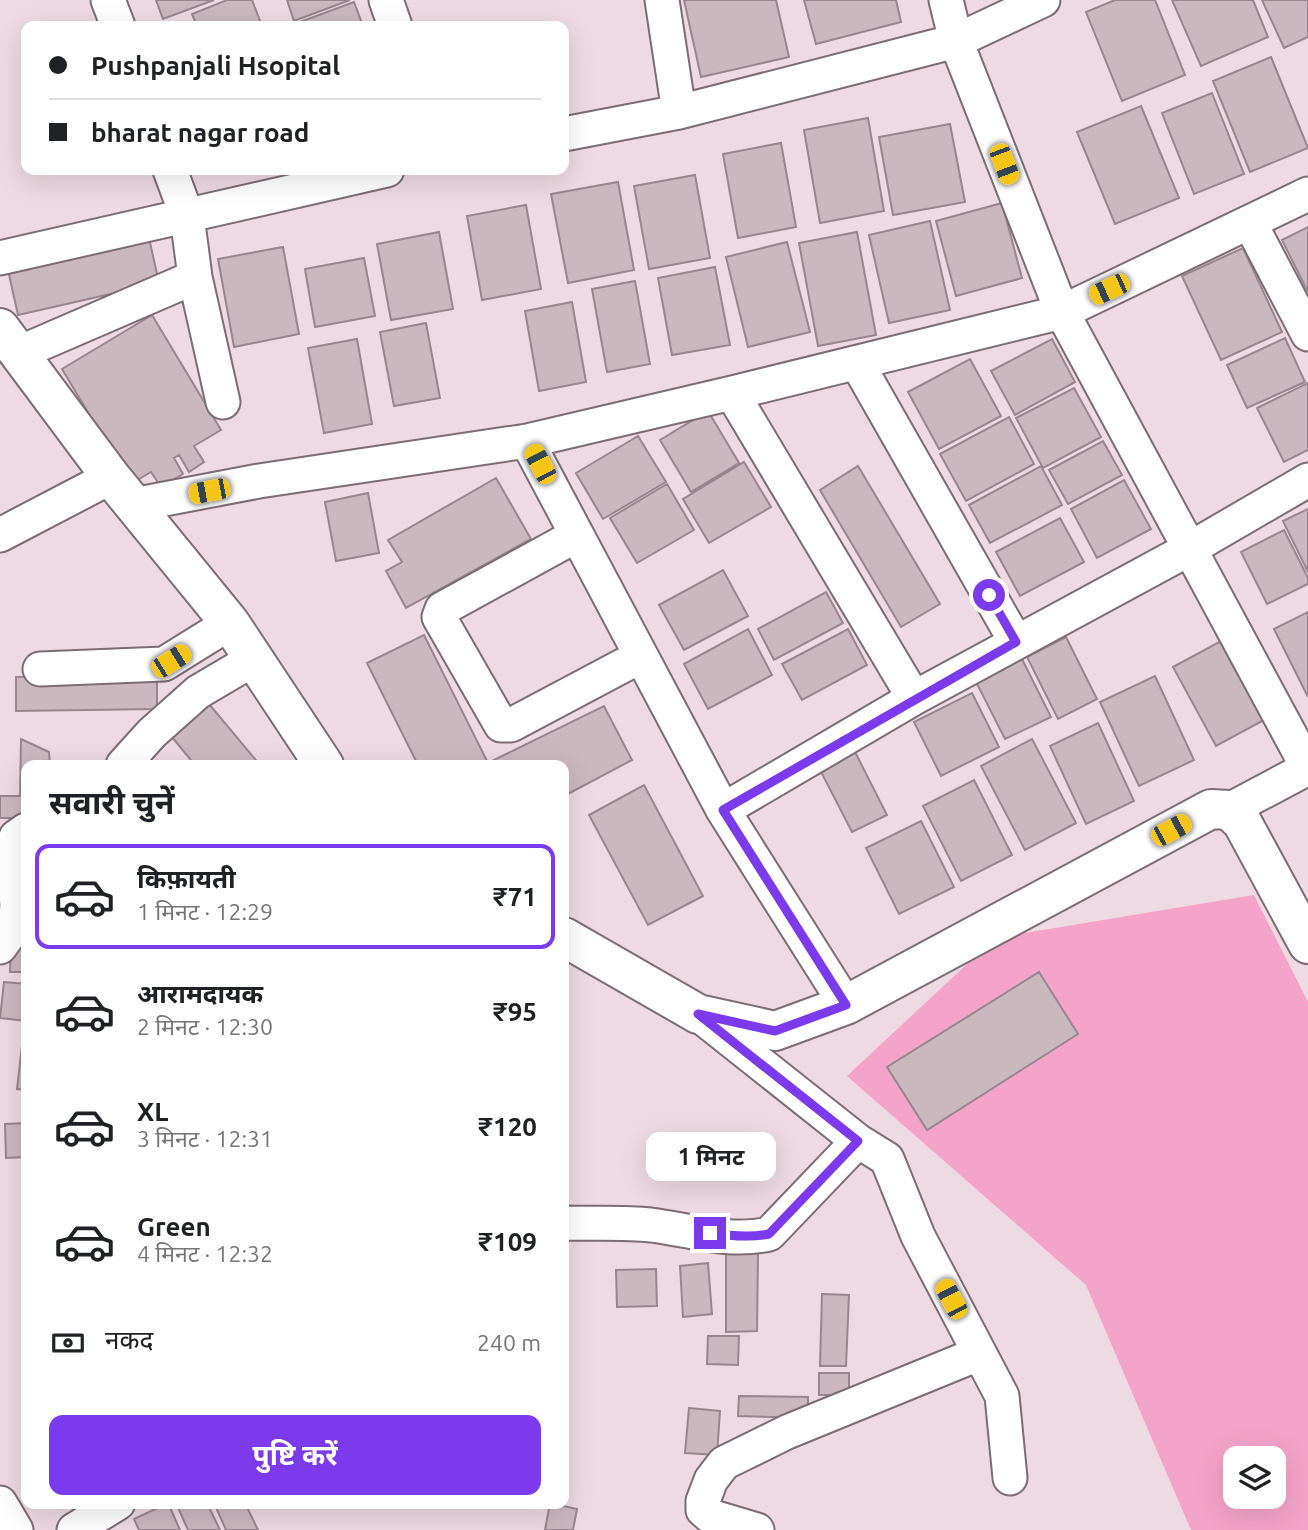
<!DOCTYPE html>
<html lang="hi">
<head>
<meta charset="utf-8">
<style>
	:root { --surface:#fff; --page:#f2f2f2; --text:#202124; --muted:#757577; --line:#e0e0e0; --accent:#7c3aed }
	body { margin:0; font-family:Ubuntu,"Noto Sans Devanagari",sans-serif; background:var(--page); color:var(--text); height:100vh; display:flex; flex-direction:column; font-size:26px; white-space:nowrap }
	* { box-sizing:border-box; margin:0 }
	p { font-size:23px; color:var(--muted) }
	.icon { flex:none; width:38px; height:38px; fill:none; stroke:currentColor; stroke-width:2; stroke-linecap:round; stroke-linejoin:round }
	.map { position:relative; flex:1; overflow:hidden }
	.drawer { position:absolute; left:21px; top:760px; width:548px; height:749px; display:flex; flex-direction:column; background:var(--surface); border-radius:14px; box-shadow:0 7px 28px #0002 }
	.drawer>* { flex:none }
	.hud { position:absolute; left:21px; top:21px; width:548px; height:154px; border-radius:14px; box-shadow:0 7px 28px #0002; display:grid; align-content:center; height:154px; padding:0 28px; background:var(--surface) }
	.tools { position:absolute; left:1223px; top:1446px; display:grid; gap:14px }
	.tools a { display:grid; place-items:center; width:63px; height:63px; border-radius:14px; background:var(--surface); box-shadow:0 7px 28px #0002; font-size:35px }
	.end { position:absolute; width:32px; height:32px; margin:-16px; border:9px solid #7c3aed; background:#fff; box-shadow:0 0 0 4px #fff }
	.from { border-radius:50% }
	.bubble { position:absolute; height:49px; border-radius:14px; background:var(--surface); box-shadow:0 7px 28px #0002; font-size:23px; font-weight:700; line-height:49px; text-align:center }
	.car { position:absolute; width:21px; height:42px; margin:-21px -10px; border-radius:9px; box-shadow:0 0 5px 2px #0007; background:linear-gradient(#f5c518 24%,#345 0 40%,#f5c518 0 76%,#345 0 86%,#f5c518 0) }
	.hud b { display:flex; align-items:center; gap:24px; height:66px; font-size:26px }
	.hud b+b { border-top:2px solid var(--line) }
	.hud i { width:18px; height:18px; background:var(--text) }
	ul { padding:0; list-style:none }
	li { display:flex; align-items:center; gap:21px; height:105px; margin:0 14px 10px; padding:0 14px; border:4px solid transparent; border-radius:14px }
	li div { flex:1 }
	li b { display:block; font-size:26px }
	li em { font-style:normal; font-weight:700 }
	li.on { border-color:var(--accent) }
	li>.icon { width:63px; height:63px; stroke-width:1.5 }
	h2 { padding:0 28px; font-size:32px; line-height:84px }
	.pay { display:flex; align-items:center; gap:18px; height:77px; padding:0 28px; font-size:26px }
	.pay p { margin-inline-start:auto }
	.primary-button { display:flex; gap:14px; margin-top:auto; padding:14px 28px }
	.primary-button a { flex:1; height:80px; border-radius:14px; background:var(--accent); color:#fff; font-size:28px; font-weight:700; line-height:80px; text-align:center }
	.map>svg:first-child { display:block }
</style>
</head>
<body>
<div class="map">
<svg width="1308" height="1530" viewBox="0 0 1308 1530">
	<rect width="100%" height="100%" fill="#eddae2"/>
	<path fill="#f3a4c8" fill-rule="evenodd" d="M 1254,895 L 1308,1002 L 1308,1530 L 1191,1530 L 1086,1285 L 847,1076 L 995,938 ZM 1236,1458 L 1274,1458 L 1274,1496 L 1236,1496 Z"/>
	<path fill="#cab8bf" stroke="#97868d" stroke-width="2" d="M 156,0 L 214,0 L 163,19 Z
		M 227,0 L 252,0 L 262,26 L 197,26 L 192,14 Z
		M 287,0 L 350,0 L 294,21 Z
		M 684,0 L 776,0 L 789,57 L 701,77 Z
		M 804,0 L 896,0 L 901,22 L 816,44 Z
		M 1115,0 L 1155,0 L 1185,75 L 1122,101 L 1086,12 Z
		M 1172,0 L 1253,0 L 1268,37 L 1201,66 Z
		M 1262,0 L 1308,0 L 1308,37 L 1284,48 Z
		M 354,2 L 363,26 L 289,26 Z
		M 1271,57 L 1308,148 L 1250,172 L 1213,81 Z
		M 1212,93 L 1244,174 L 1194,194 L 1162,113 Z
		M 1141,106 L 1179,198 L 1115,224 L 1077,132 Z
		M 868,118 L 884,211 L 820,223 L 804,130 Z
		M 950,124 L 965,202 L 893,215 L 879,137 Z
		M 781,143 L 796,227 L 738,238 L 723,154 Z
		M 695,175 L 710,258 L 649,269 L 634,186 Z
		M 618,182 L 634,270 L 568,283 L 551,194 Z
		M 1002,203 L 1022,278 L 956,296 L 936,221 Z
		M 526,205 L 541,289 L 482,300 L 467,216 Z
		M 930,221 L 950,310 L 889,323 L 869,235 Z
		M 1308,227 L 1308,292 L 1282,240 Z
		M 439,232 L 453,309 L 391,320 L 377,244 Z
		M 857,232 L 876,335 L 818,346 L 799,243 Z
		M 149,238 L 159,283 L 18,315 L 8,270 Z
		M 787,242 L 810,332 L 748,347 L 726,257 Z
		M 283,247 L 299,334 L 234,347 L 218,259 Z
		M 1243,248 L 1282,332 L 1221,360 L 1182,276 Z
		M 364,258 L 375,316 L 315,327 L 305,269 Z
		M 715,267 L 730,345 L 672,355 L 658,278 Z
		M 635,281 L 650,364 L 607,372 L 592,289 Z
		M 572,302 L 586,382 L 539,391 L 525,311 Z
		M 152,315 L 221,430 L 194,446 L 204,462 L 189,472 L 179,455 L 174,458 L 183,474 L 161,487 L 151,472 L 131,484 L 62,369 Z
		M 426,323 L 440,398 L 394,406 L 380,332 Z
		M 1285,338 L 1305,382 L 1247,408 L 1227,365 Z
		M 357,339 L 372,424 L 324,433 L 308,348 Z
		M 1052,339 L 1075,382 L 1015,415 L 991,371 Z
		M 970,359 L 1001,416 L 939,449 L 908,392 Z
		M 1308,383 L 1308,450 L 1284,462 L 1257,408 Z
		M 1074,388 L 1101,437 L 1043,468 L 1016,418 Z
		M 708,411 L 739,463 L 691,492 L 660,440 Z
		M 1009,417 L 1034,464 L 966,501 L 940,454 Z
		M 638,436 L 666,482 L 603,519 L 576,473 Z
		M 1103,441 L 1122,475 L 1068,504 L 1049,470 Z
		M 744,462 L 771,507 L 709,543 L 683,499 Z
		M 858,466 L 940,604 L 901,627 L 820,490 Z
		M 1041,466 L 1062,505 L 990,543 L 969,505 Z
		M 496,478 L 531,539 L 406,608 L 386,571 L 402,562 L 388,540 Z
		M 1124,480 L 1151,529 L 1097,558 L 1071,509 Z
		M 667,484 L 694,530 L 637,563 L 610,518 Z
		M 368,493 L 379,553 L 336,561 L 325,502 Z
		M 1308,509 L 1308,572 L 1283,521 Z
		M 1060,518 L 1084,562 L 1020,596 L 996,552 Z
		M 1284,530 L 1308,578 L 1308,584 L 1267,604 L 1241,552 Z
		M 723,570 L 748,616 L 684,650 L 659,605 Z
		M 826,592 L 843,623 L 774,660 L 758,629 Z
		M 1308,612 L 1308,697 L 1274,629 Z
		M 748,629 L 772,675 L 708,709 L 684,664 Z
		M 848,629 L 867,665 L 802,700 L 782,664 Z
		M 424,635 L 488,763 L 604,706 L 632,760 L 564,796 L 564,765 L 418,765 L 367,663 Z
		M 1066,637 L 1097,699 L 1058,719 L 1027,657 Z
		M 1221,641 L 1264,720 L 1216,746 L 1173,667 Z
		M 1021,657 L 1051,717 L 1005,739 L 975,680 Z
		M 157,675 L 157,709 L 16,711 L 16,677 Z
		M 1155,676 L 1194,760 L 1139,786 L 1100,702 Z
		M 972,693 L 999,747 L 941,776 L 914,722 Z
		M 209,704 L 260,765 L 195,765 L 171,736 Z
		M 1098,723 L 1134,801 L 1086,824 L 1050,746 Z
		M 21,739 L 49,752 L 50,765 L 26,765 L 26,818 L 0,818 L 0,796 L 20,796 Z
		M 1032,739 L 1076,823 L 1025,850 L 981,766 Z
		M 853,748 L 887,815 L 852,832 L 818,766 Z
		M 974,780 L 1012,855 L 961,881 L 923,806 Z
		M 644,785 L 703,896 L 648,925 L 589,815 Z
		M 921,821 L 954,887 L 899,914 L 866,848 Z
		M 11,945 L 26,945 L 26,972 L 10,972 Z
		M 1039,972 L 1078,1034 L 927,1130 L 887,1067 Z
		M 4,982 L 26,984 L 26,1021 L 0,1018 Z
		M 24,1028 L 26,1028 L 26,1090 L 17,1089 Z
		M 26,1123 L 26,1157 L 6,1158 L 5,1124 Z
		M 758,1253 L 757,1331 L 726,1332 L 726,1254 Z
		M 708,1263 L 712,1314 L 683,1317 L 680,1266 Z
		M 656,1269 L 657,1306 L 617,1307 L 616,1270 Z
		M 822,1294 L 849,1295 L 846,1366 L 820,1366 Z
		M 708,1336 L 739,1336 L 738,1365 L 707,1364 Z
		M 819,1373 L 849,1373 L 849,1395 L 819,1395 Z
		M 739,1396 L 808,1397 L 808,1418 L 738,1416 Z
		M 689,1408 L 720,1411 L 717,1455 L 685,1453 Z
		M 168,1503 L 180,1530 L 139,1530 L 134,1519 Z
		M 176,1503 L 207,1503 L 220,1530 L 188,1530 Z
		M 214,1503 L 245,1503 L 258,1530 L 226,1530 Z
		M 550,1503 L 577,1509 L 573,1530 L 545,1530 Z"/>
	<g fill="none" stroke-linecap="round" stroke-linejoin="round">
		<g stroke="#7c6c73" stroke-width="37">
			<path id="street" d="M 108,0 L 118,26
				M 386,0 L 395,26
				M 662,0 L 679,112
				M 946,0 L 956,41 L 1062,312 L 1308,768 L 1229,810
				M 564,134 L 679,112 L 956,41 L 1043,0
				M 170,170 L 187,216 L 195,277 L 223,402
				M 1250,223 L 1308,334
				M 0,258 L 387,170
				M 19,353 L 195,277
				M 857,363 L 1016,642
				M 732,393 L 914,698
				M 527,441 L 723,810 L 846,1005
				M 133,505 L 259,481 L 527,441 L 732,393 L 1062,312 L 1308,194
				M 0,535 L 111,477
				M 577,535 L 442,609 L 439,617 L 501,725 L 511,725 L 641,656
				M 40,669 L 164,664 L 230,623
				M 123,765 L 152,733 L 198,692 L 254,659
				M 723,810 L 914,698 L 1191,548 L 1308,480
				M 0,947 L 13,929 L 17,907 L 13,846 L 16,837 L 26,830
				M 698,1014 L 858,1141 L 887,1159 L 918,1236 L 1002,1396 L 1010,1478
				M 564,1223 C 592,1224 622,1222 651,1225 C 689,1230 731,1243 769,1234 L 858,1141
				M 0,1503 L 16,1530
				M 74,1530 L 118,1503
				M 757,1530 L 710,1516 L 703,1510 L 703,1501 L 711,1480 L 724,1463 L 787,1432 L 978,1354"/>
		</g>
		<g stroke="#7c6c73" stroke-width="42">
			<path id="secondary" d="M 0,328 L 111,477 L 230,623 L 324,765
				M 564,937 L 698,1014 L 775,1031 L 846,1005 L 1211,809 L 1229,810 L 1242,822 L 1308,944"/>
		</g>
		<use href="#street" stroke="#fff" stroke-width="33"/>
		<use href="#secondary" stroke="#fff" stroke-width="38"/>
	</g>
	<g fill="none" stroke-linecap="round" stroke-linejoin="round">
		<path stroke="#7c3aed" stroke-width="9" d="M 710,1233 C 730,1236 750,1238 769,1234 L 858,1141 L 698,1014 L 775,1031 L 846,1005 L 723,810 L 1016,642 L 989,595"/>
	</g>
</svg>
<div class="tools">
<a><svg class="icon" aria-label="layers" viewBox="0 0 24 24"><path d="M12 4l9 5-9 5-9-5zM3 14l9 5 9-5"/></svg></a>
</div>
<i class="end from" style="left:989px;top:595px"></i>
<i class="end" style="left:710px;top:1233px"></i>
<div class="bubble" style="left:646px;top:1132px;width:130px">1 मिनट</div>
<i class="car" style="left:1004px;top:164px;rotate:159deg"></i>
<i class="car" style="left:1109px;top:289px;rotate:245deg"></i>
<i class="car" style="left:540px;top:464px;rotate:332deg"></i>
<i class="car" style="left:209px;top:491px;rotate:259deg"></i>
<i class="car" style="left:171px;top:661px;rotate:58deg"></i>
<i class="car" style="left:1171px;top:830px;rotate:62deg"></i>
<i class="car" style="left:951px;top:1299px;rotate:332deg"></i>
<div class="hud">
<b><i class="from"></i>Pushpanjali Hsopital</b>
<b><i></i>bharat nagar road</b>
</div>
<section class="drawer">
<h2>सवारी चुनें</h2>
<ul>
<li class="on"><svg class="icon" aria-label="car" viewBox="0 0 24 24"><path d="M5 17H2v-5l4-1 3-4h7l3 4 3 1v5h-3M9 17h6M6 11h13"/><circle cx="7" cy="17" r="2"/><circle cx="17" cy="17" r="2"/></svg><div><b>किफ़ायती</b><p>1 मिनट · 12:29</p></div><em>₹71</em></li>
<li><svg class="icon" aria-label="car" viewBox="0 0 24 24"><path d="M5 17H2v-5l4-1 3-4h7l3 4 3 1v5h-3M9 17h6M6 11h13"/><circle cx="7" cy="17" r="2"/><circle cx="17" cy="17" r="2"/></svg><div><b>आरामदायक</b><p>2 मिनट · 12:30</p></div><em>₹95</em></li>
<li><svg class="icon" aria-label="car" viewBox="0 0 24 24"><path d="M5 17H2v-5l4-1 3-4h7l3 4 3 1v5h-3M9 17h6M6 11h13"/><circle cx="7" cy="17" r="2"/><circle cx="17" cy="17" r="2"/></svg><div><b>XL</b><p>3 मिनट · 12:31</p></div><em>₹120</em></li>
<li><svg class="icon" aria-label="car" viewBox="0 0 24 24"><path d="M5 17H2v-5l4-1 3-4h7l3 4 3 1v5h-3M9 17h6M6 11h13"/><circle cx="7" cy="17" r="2"/><circle cx="17" cy="17" r="2"/></svg><div><b>Green</b><p>4 मिनट · 12:32</p></div><em>₹109</em></li>
</ul>
<div class="pay"><svg class="icon" aria-label="cash" viewBox="0 0 24 24"><path d="M3 7h18v10H3z"/><circle cx="12" cy="12" r="2"/></svg>नकद<p>240 m</p></div>
<div class="primary-button"><a>पुष्टि करें</a></div>
</section>
</div>
</body>
</html>
